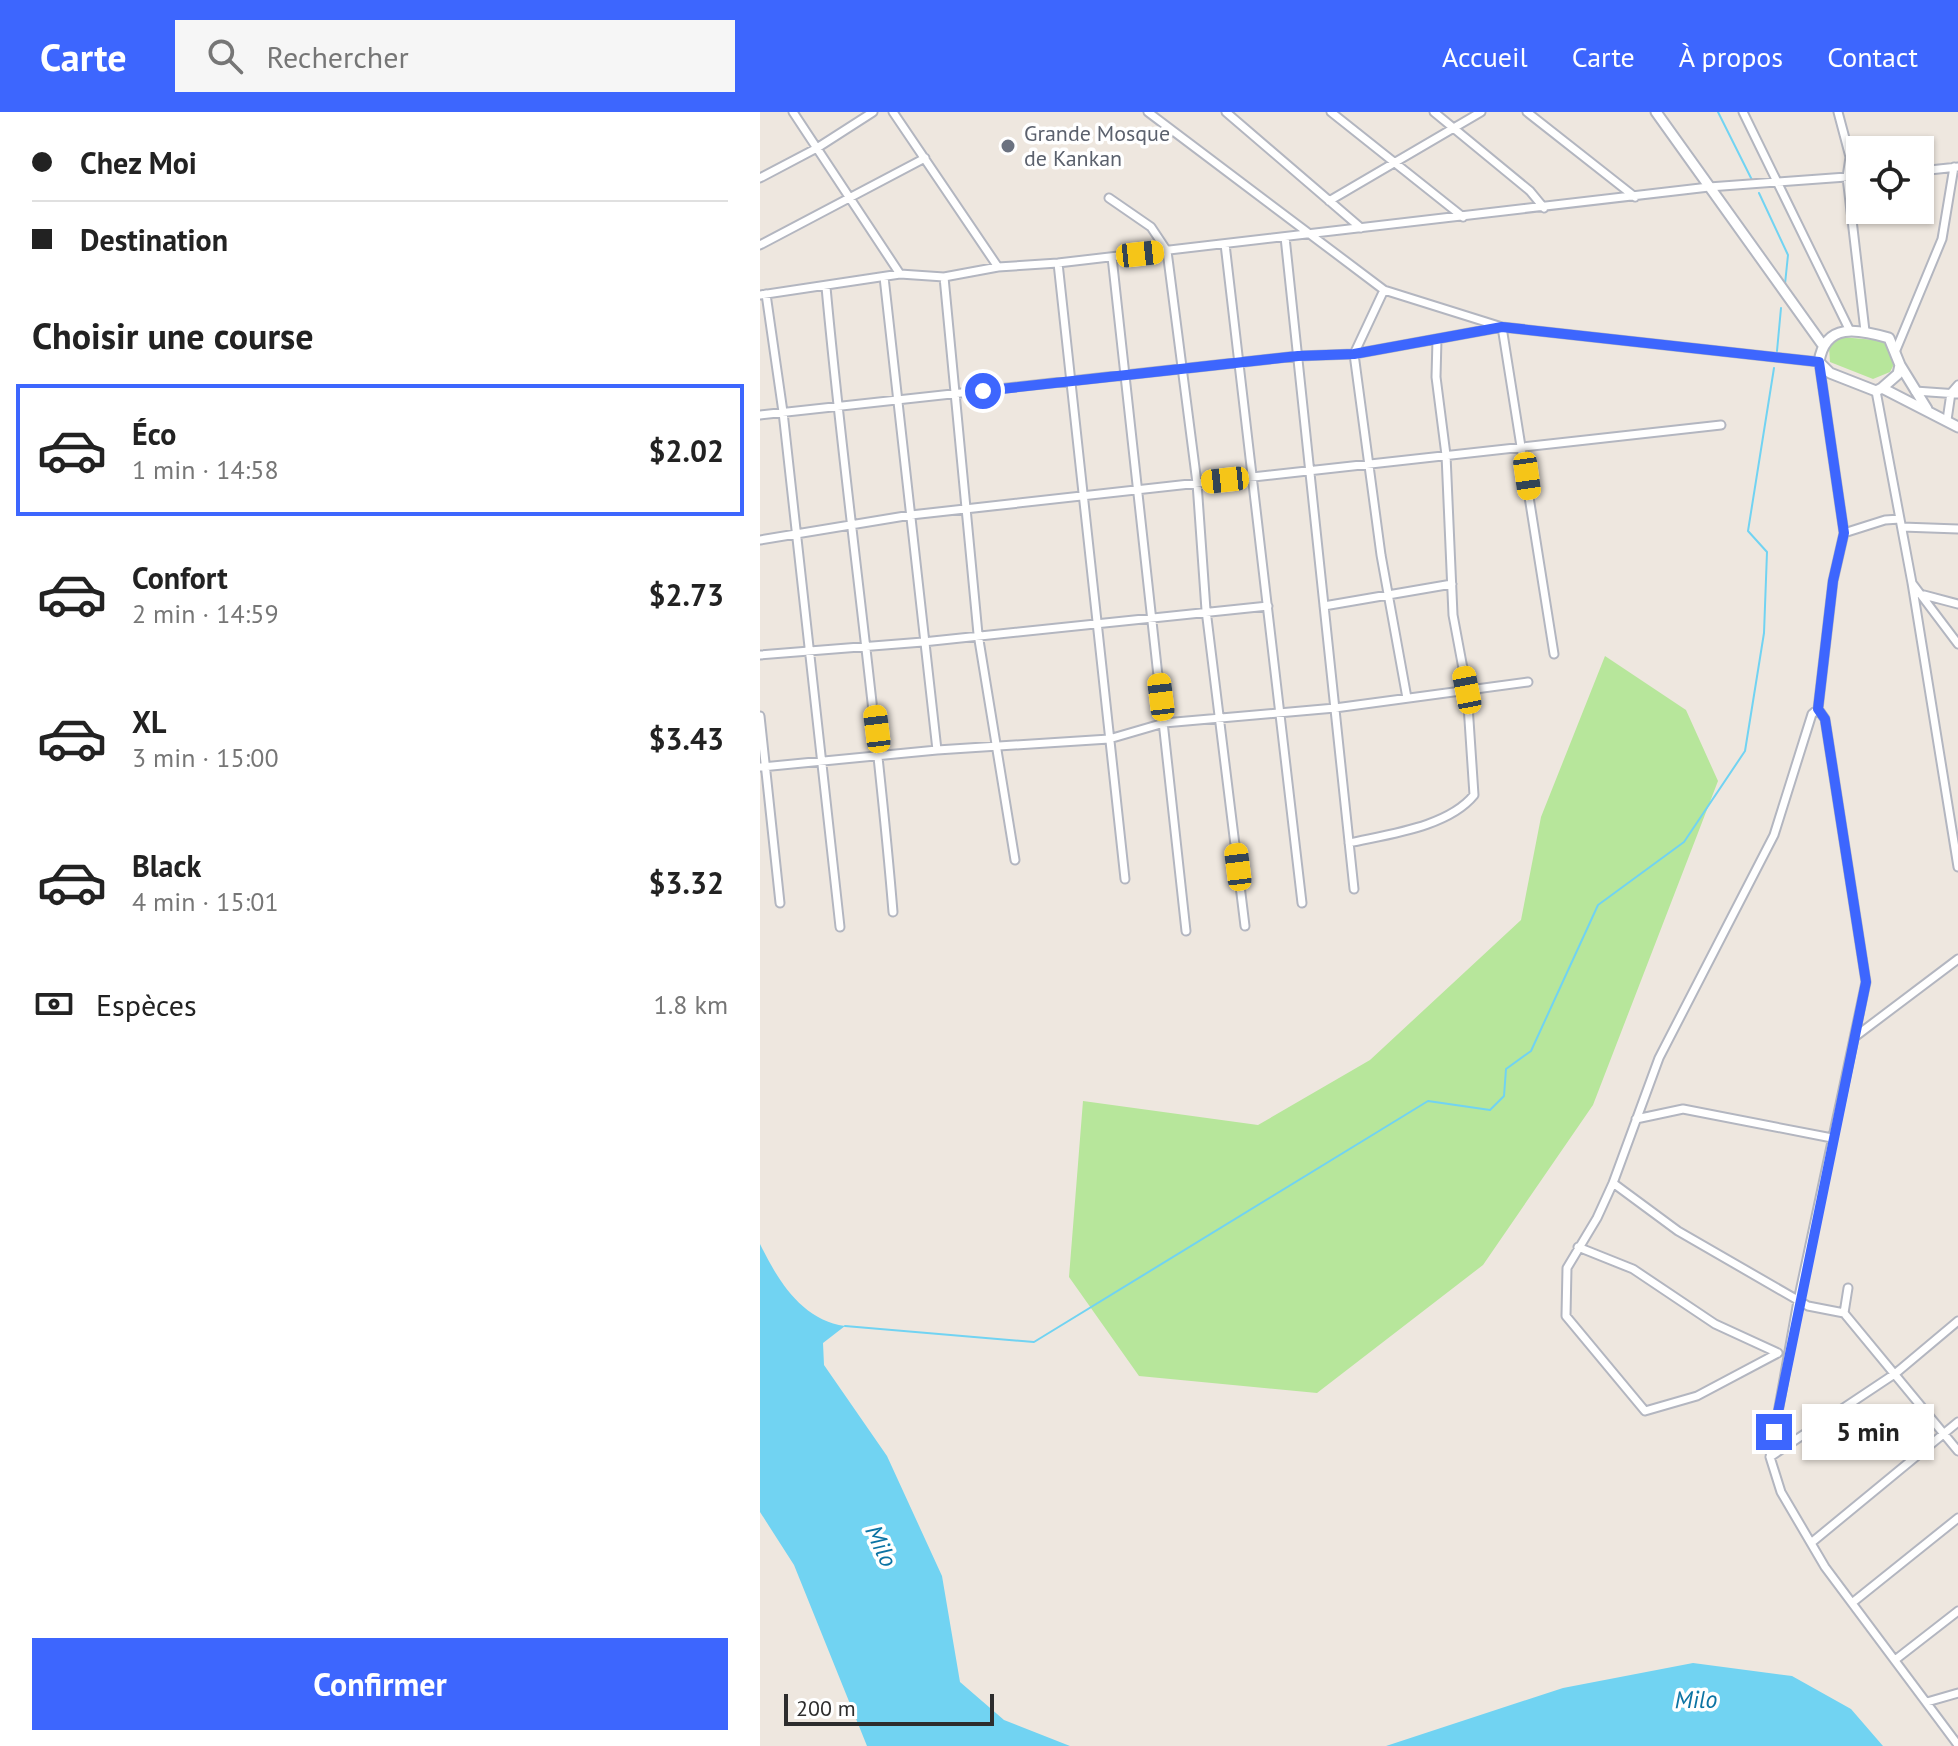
<!DOCTYPE html>
<html lang="fr">
<head>
<meta charset="utf-8">
<style>
	:root { --surface:#fff; --page:#f6f6f6; --text:#222; --muted:#767676; --line:#e0e0e0; --accent:#3d66fe }
	body { margin:0; font-family:"PT Sans",sans-serif; background:var(--page); color:var(--text); height:100vh; display:flex; flex-direction:column; font-size:30px; white-space:nowrap }
	* { box-sizing:border-box; margin:0 }
	p { font-size:26px; color:var(--muted) }
	.icon { flex:none; width:44px; height:44px; fill:none; stroke:currentColor; stroke-width:2; stroke-linecap:round; stroke-linejoin:round }
	.map { position:relative; flex:1; overflow:hidden }
	.drawer { display:flex; flex-direction:column; background:var(--surface); width:760px }
	.drawer>* { flex:none }
	.hud { display:grid; align-content:center; height:176px; padding:0 32px; background:var(--surface) }
	.tools { position:absolute; left:1086px; top:24px; display:grid; gap:16px }
	.tools a { display:grid; place-items:center; width:88px; height:88px; border-radius:0px; background:var(--surface); box-shadow:0 2px 6px #0004; font-size:40px }
	.scale { position:absolute; left:24px; bottom:20px; width:210px; box-sizing:border-box; padding-left:8px; border:4px solid #2d2d2d; border-top:0; font-size:22px; line-height:28px; white-space:nowrap; color:#2d2d2d; -webkit-text-stroke:6px #fff; paint-order:stroke }
	.end { position:absolute; width:36px; height:36px; margin:-18px; border:10px solid #3d66fe; background:#fff; box-shadow:0 0 0 4px #fff }
	.from { border-radius:50% }
	.bubble { position:absolute; height:56px; border-radius:0px; background:var(--surface); box-shadow:0 2px 6px #0004; font-size:26px; font-weight:700; line-height:56px; text-align:center }
	.car { position:absolute; width:24px; height:48px; margin:-24px -12px; border-radius:10px; box-shadow:0 0 6px 2px #0007; background:linear-gradient(#f5c518 24%,#345 0 40%,#f5c518 0 76%,#345 0 86%,#f5c518 0) }
	.hud b { display:flex; align-items:center; gap:28px; height:76px; font-size:30px }
	.hud b+b { border-top:2px solid var(--line) }
	.hud i { width:20px; height:20px; background:var(--text) }
	ul { padding:0; list-style:none }
	li { display:flex; align-items:center; gap:24px; height:132px; margin:0 16px 12px; padding:0 16px; border:4px solid transparent; border-radius:0px }
	li div { flex:1 }
	li b { display:block; font-size:30px }
	li em { font-style:normal; font-weight:700 }
	li.active { border-color:var(--accent) }
	li>.icon { width:72px; height:72px; stroke-width:1.5 }
	h2 { padding:0 32px; font-size:36px; line-height:96px }
	.pay { display:flex; align-items:center; gap:20px; height:88px; padding:0 32px; font-size:30px }
	.pay p { margin-inline-start:auto }
	.button { display:flex; gap:16px; margin-top:auto; padding:16px 32px }
	.button a { flex:1; height:92px; border-radius:0px; background:var(--accent); color:#fff; font-size:32px; font-weight:700; line-height:92px; text-align:center }
	header { display:flex; align-items:center; gap:48px; box-sizing:border-box; height:112px; padding:0 40px; background:var(--accent); color:#fff }
	header strong { font-size:38px }
	nav { display:flex; gap:44px; margin-inline-start:auto; font-size:28px }
	.search { width:560px; height:72px; background:var(--page); display:flex; align-items:center; gap:20px; box-sizing:border-box; padding:0 28px; border-radius:0px; color:var(--muted); font-size:30px }
	main { display:flex; flex:1; min-height:0 }
	.map>svg:first-child { display:block }
</style>
</head>
<body>
<header>
<strong>Carte</strong>
<div class="search"><svg class="icon" aria-label="search" viewBox="0 0 24 24"><circle cx="10" cy="10" r="6"/><path d="M15 15l6 6"/></svg>Rechercher</div>
<nav><a>Accueil</a><a>Carte</a><a>À propos</a><a>Contact</a></nav>
</header>
<main>
<section class="drawer">
<div class="hud">
<b><i class="from"></i>Chez Moi</b>
<b><i></i>Destination</b>
</div>
<h2>Choisir une course</h2>
<ul>
<li class="active"><svg class="icon" aria-label="car" viewBox="0 0 24 24"><path d="M5 17H2v-5l4-1 3-4h7l3 4 3 1v5h-3M9 17h6M6 11h13"/><circle cx="7" cy="17" r="2"/><circle cx="17" cy="17" r="2"/></svg><div><b>Éco</b><p>1 min · 14:58</p></div><em>$2.02</em></li>
<li><svg class="icon" aria-label="car" viewBox="0 0 24 24"><path d="M5 17H2v-5l4-1 3-4h7l3 4 3 1v5h-3M9 17h6M6 11h13"/><circle cx="7" cy="17" r="2"/><circle cx="17" cy="17" r="2"/></svg><div><b>Confort</b><p>2 min · 14:59</p></div><em>$2.73</em></li>
<li><svg class="icon" aria-label="car" viewBox="0 0 24 24"><path d="M5 17H2v-5l4-1 3-4h7l3 4 3 1v5h-3M9 17h6M6 11h13"/><circle cx="7" cy="17" r="2"/><circle cx="17" cy="17" r="2"/></svg><div><b>XL</b><p>3 min · 15:00</p></div><em>$3.43</em></li>
<li><svg class="icon" aria-label="car" viewBox="0 0 24 24"><path d="M5 17H2v-5l4-1 3-4h7l3 4 3 1v5h-3M9 17h6M6 11h13"/><circle cx="7" cy="17" r="2"/><circle cx="17" cy="17" r="2"/></svg><div><b>Black</b><p>4 min · 15:01</p></div><em>$3.32</em></li>
</ul>
<div class="pay"><svg class="icon" aria-label="cash" viewBox="0 0 24 24"><path d="M3 7h18v10H3z"/><circle cx="12" cy="12" r="2"/></svg>Espèces<p>1.8 km</p></div>
<div class="button"><a>Confirmer</a></div>
</section>
<div class="map">
<svg width="1198" height="1634" viewBox="0 0 1198 1634">
	<rect width="100%" height="100%" fill="#eee7df"/>
	<path fill="#b7e69b" d="M 1081,225 L 1126,229 L 1135,250 L 1130,260 L 1113,267 L 1070,250 L 1069,235 Z
		M 845,544 L 926,598 L 958,669 L 833,993 L 723,1153 L 557,1281 L 379,1264 L 309,1165 L 323,989 L 498,1013 L 610,948 L 761,808 L 781,705 Z"/>
	<path fill="#71d3f2" d="M 0,1132 C 18,1169 42,1208 85,1214 L 63,1231 L 64,1253 L 127,1344 L 182,1464 L 200,1570 L 244,1608 L 310,1634 L 107,1634 L 34,1453 L 0,1400 Z
		M 933,1551 L 1032,1564 L 1091,1597 L 1123,1634 L 626,1634 L 803,1576 Z"/>
	<g fill="none" stroke-linecap="round" stroke-linejoin="round">
		<path stroke="#71d3f2" stroke-width="2" d="M 958,0 L 992,68
			M 999,81 L 1028,143 L 1025,172
			M 1017,239 L 1021,196
			M 85,1214 L 274,1230 L 668,989 L 730,998 L 744,984 L 746,957 L 771,939 L 838,793 L 924,730 L 985,639 L 1004,521 L 1007,440 L 988,419 L 1014,256"/>
		<g stroke="#b3b6c0" stroke-width="11">
			<path id="street" d="M 33,0 L 140,162
				M 133,0 L 238,155
				M 388,0 L 624,178 L 742,215 L 1059,250 L 1084,421
				M 466,0 L 601,116
				M 571,0 L 703,105
				M 674,0 L 770,79 L 784,96
				M 767,0 L 875,85
				M 983,0 L 1090,219
				M 1078,0 L 1090,45 L 1087,65 L 1105,219
				M 1160,59 L 1198,55
				M 0,66 L 57,36 L 113,0
				M 349,86 L 391,115 L 407,139 L 437,371 L 446,498 L 485,814
				M 569,89 L 721,0
				M 525,125 L 594,777
				M 465,132 L 542,791
				M 0,133 L 165,46
				M 352,145 L 426,819
				M 298,151 L 365,767
				M 124,165 L 177,638 L 349,627 L 404,611 L 575,596 L 768,570
				M 184,165 L 218,522 L 255,748
				M 66,175 C 85,383 116,591 133,800
				M 624,178 L 594,242 L 621,443 L 647,586
				M 6,182 L 23,300 L 80,815
				M 0,183 L 140,162 L 184,165 L 238,155 L 298,151 L 949,75 L 1100,64
				M 1136,238 L 1182,127 L 1194,55
				M 1116,279 L 1152,471 L 1198,532
				M 1155,279 L 1198,282
				M 0,303 L 538,244 L 594,242 L 742,215 L 794,542
				M 1187,308 L 1191,281 L 1198,273
				M 1142,415 L 1198,417
				M 0,428 L 151,403 L 961,313
				M 1152,471 L 1198,755
				M 1164,483 L 1198,492
				M 564,494 L 692,472
				M 0,543 L 163,530 L 508,494
				M 1058,597 L 1065,607 L 1106,870 L 1038,1189 L 1010,1345 L 1021,1380 L 1065,1455 L 1198,1633
				M 0,604 L 20,791
				M 1,655 L 177,638
				M 589,731 C 629,722 688,715 714,683 L 707,578 L 693,503 L 686,343 L 676,265 L 677,227
				M 1096,924 L 1198,847
				M 876,1007 L 923,997 L 1072,1026
				M 853,1071 L 918,1119 L 1048,1194 L 1084,1201 L 1198,1339
				M 818,1135 L 873,1157 L 955,1212 L 1018,1241
				M 1084,1201 L 1088,1176
				M 1018,1241 L 937,1284 L 885,1299 L 806,1204 L 807,1156 L 837,1106 L 853,1071 L 899,946 L 1014,723 L 1052,602 L 1058,597 L 1073,469 L 1084,421 L 1125,408 L 1140,407
				M 1010,1345 L 1136,1261 L 1198,1209
				M 1051,1431 L 1198,1310
				M 1092,1491 L 1198,1406
				M 1135,1548 L 1198,1499
				M 1167,1590 L 1198,1581"/>
		</g>
		<g stroke="#b3b6c0" stroke-width="13">
			<path id="secondary" d="M 896,0 L 1062,232
				M 1140,253 L 1167,297
				M 1122,276 L 1138,262 L 1140,253 L 1129,226 C 1098,217 1065,210 1059,250 L 1070,261 L 1116,279 L 1122,276 L 1198,315"/>
		</g>
		<use href="#street" stroke="#fff" stroke-width="7"/>
		<use href="#secondary" stroke="#fff" stroke-width="9"/>
	</g>
	<g fill="none" stroke-linecap="round" stroke-linejoin="round">
		<path stroke="#3d66fe" stroke-width="10" d="M 223,279 L 538,244 L 594,242 L 742,215 L 1059,250 L 1084,421 L 1073,469 L 1058,597 L 1065,607 L 1106,870 L 1014,1320"/>
	</g>
	<circle fill="#6b7280" stroke="#fff" stroke-width="3" cx="248" cy="34" r="8"/>
	<g text-anchor="middle" stroke-width="7" stroke-linejoin="round" paint-order="stroke">
		<g font-size="22" fill="#5b616d" stroke="#fff" text-anchor="start">
			<text x="264" y="29">Grande Mosque<tspan x="264" dy="25">de Kankan</tspan></text>
		</g>
		<g font-size="24" font-style="italic" fill="#0b73a3" stroke="#fff">
			<text transform="translate(121 1434) rotate(65)" y="8">Milo</text>
			<text transform="translate(936 1588) rotate(-1)" y="8">Milo</text>
		</g>
	</g>
</svg>
<div class="tools">
<a><svg class="icon" aria-label="locate" viewBox="0 0 24 24"><circle cx="12" cy="12" r="6"/><path d="M12 2v4M12 18v4M2 12h4M18 12h4"/></svg></a>
</div>
<div class="scale">200 m</div>
<i class="end from" style="left:223px;top:279px"></i>
<i class="end" style="left:1014px;top:1320px"></i>
<div class="bubble" style="left:1042px;top:1292px;width:132px">5 min</div>
<i class="car" style="left:380px;top:142px;rotate:84deg"></i>
<i class="car" style="left:767px;top:364px;rotate:172deg"></i>
<i class="car" style="left:465px;top:368px;rotate:264deg"></i>
<i class="car" style="left:707px;top:578px;rotate:349deg"></i>
<i class="car" style="left:401px;top:585px;rotate:353deg"></i>
<i class="car" style="left:117px;top:617px;rotate:353deg"></i>
<i class="car" style="left:478px;top:755px;rotate:353deg"></i>
</div>
</main>
</body>
</html>
